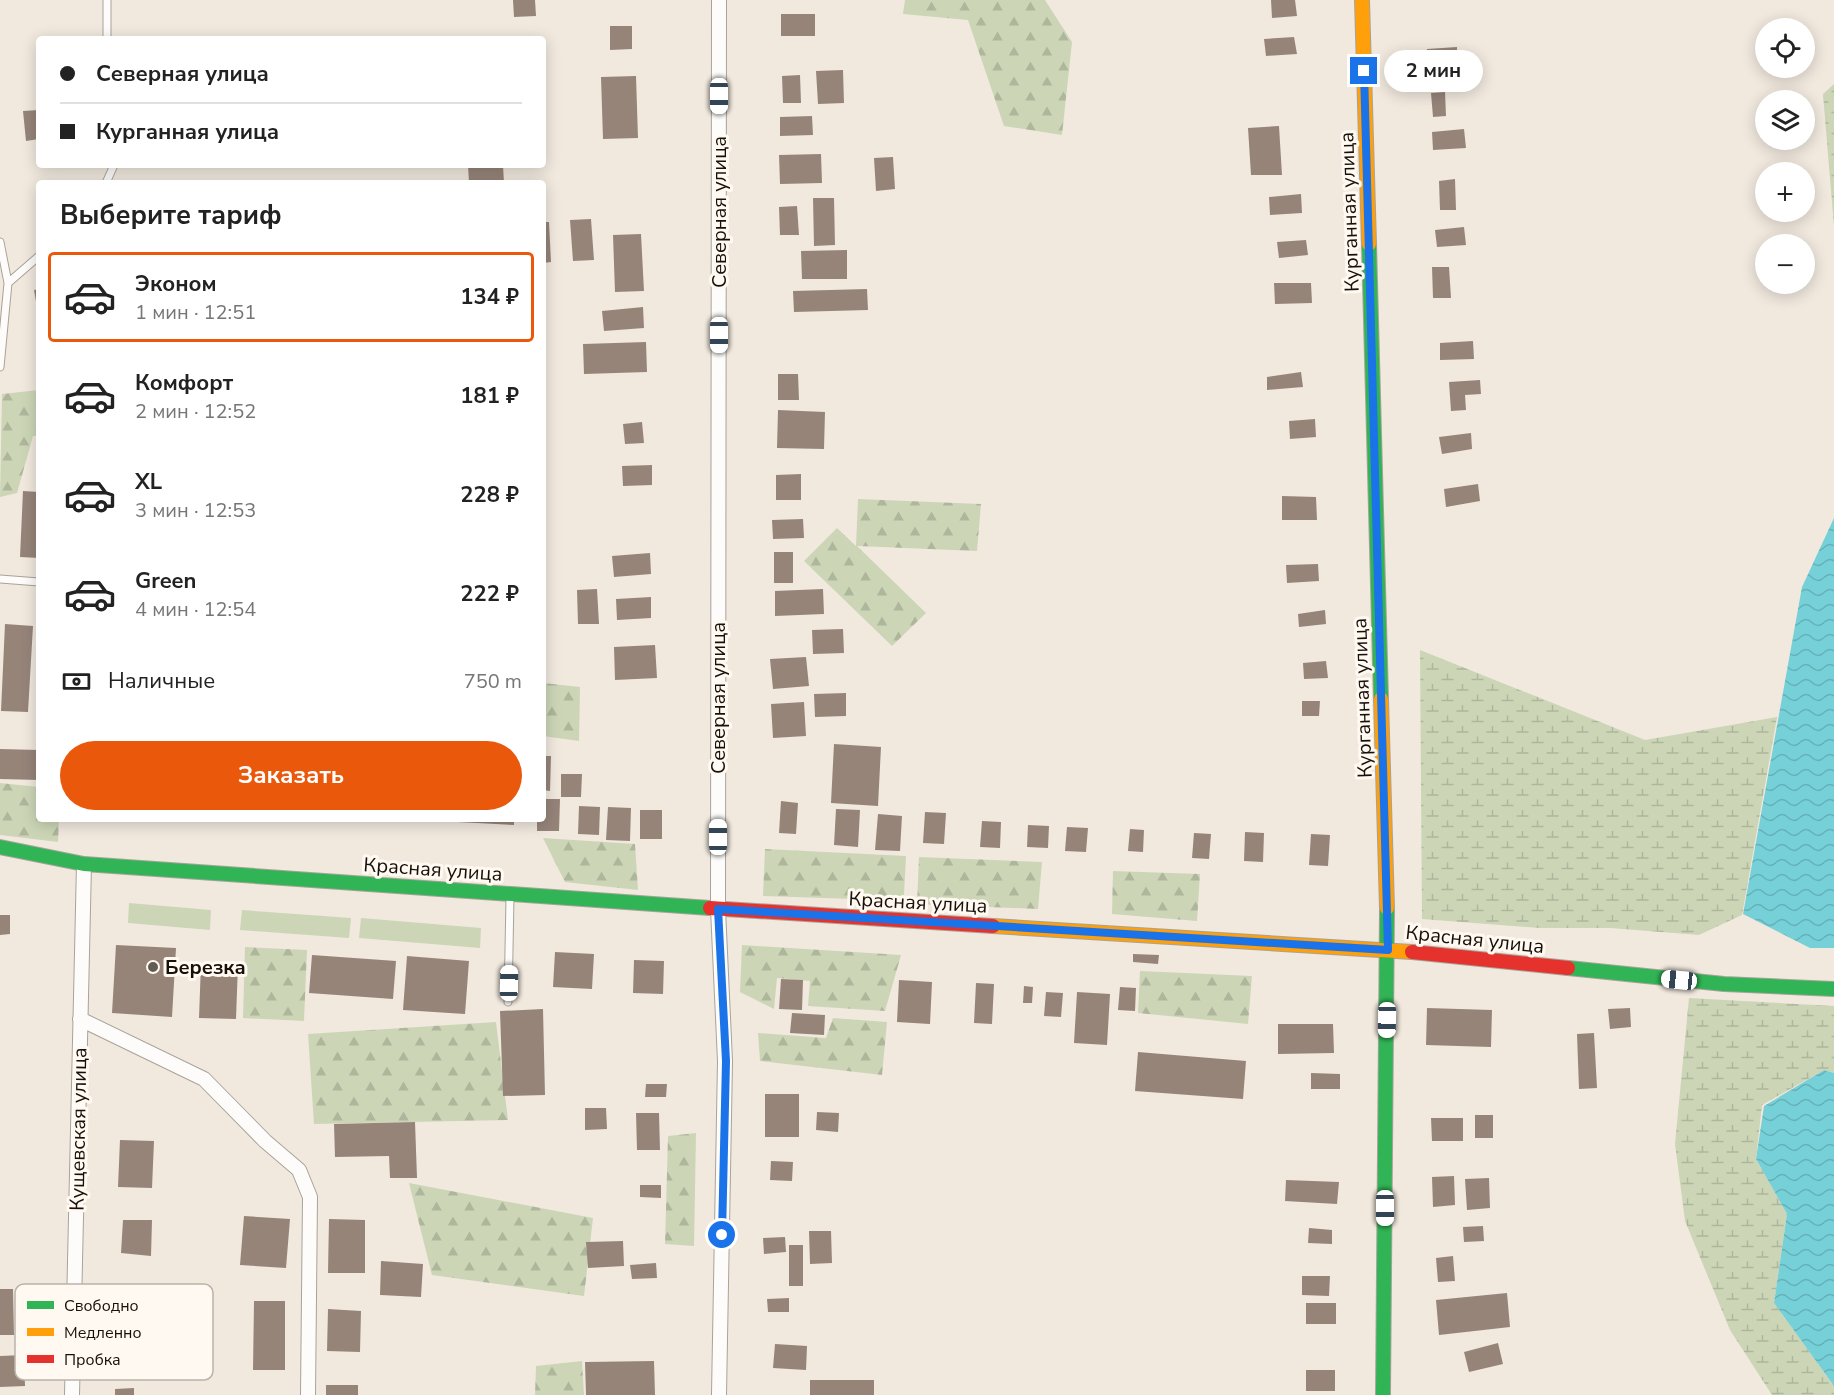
<!DOCTYPE html>
<html lang="ru">
<head>
<meta charset="utf-8">
<style>
	:root { --surface:#fff; --page:#f6f6f6; --text:#222; --muted:#767676; --line:#e0e0e0; --accent:#ea580c }
	body { margin:0; font-family:"Nunito Sans",sans-serif; background:var(--page); color:var(--text); height:100vh; display:flex; flex-direction:column; font-size:22px; white-space:nowrap }
	* { box-sizing:border-box; margin:0 }
	p { font-size:20px; color:var(--muted) }
	.icon { flex:none; width:33px; height:33px; fill:none; stroke:currentColor; stroke-width:2; stroke-linecap:round; stroke-linejoin:round }
	.map { position:relative; flex:1; overflow:hidden }
	.panel { position:absolute; left:36px; top:180px; width:510px; height:642px; display:flex; flex-direction:column; background:var(--surface); border-radius:6px; box-shadow:0 3px 15px #0003 }
	.panel>* { flex:none }
	.guide { position:absolute; left:36px; top:36px; width:510px; height:132px; border-radius:6px; box-shadow:0 3px 15px #0003; display:grid; align-content:center; height:132px; padding:0 24px; background:var(--surface) }
	.controls { position:absolute; left:1755px; top:18px; display:grid; gap:12px }
	.controls a { display:grid; place-items:center; width:60px; height:60px; border-radius:50%; background:var(--surface); box-shadow:0 3px 15px #0003; font-size:30px }
	.end { position:absolute; width:27px; height:27px; margin:-14px; border:8px solid #1a73e8; background:#fff; box-shadow:0 0 0 3px #fff }
	.from { border-radius:50% }
	.bubble { position:absolute; height:42px; border-radius:21px; background:var(--surface); box-shadow:0 3px 15px #0003; font-size:20px; font-weight:700; line-height:42px; text-align:center }
	.car { position:absolute; width:18px; height:36px; margin:-18px -9px; border-radius:8px; box-shadow:0 0 4px 2px #0007; background:linear-gradient(#fff 24%,#345 0 40%,#fff 0 76%,#345 0 86%,#fff 0) }
	.guide b { display:flex; align-items:center; gap:21px; height:57px; font-size:22px }
	.guide b+b { border-top:2px solid var(--line) }
	.guide i { width:15px; height:15px; background:var(--text) }
	ul { padding:0; list-style:none }
	li { display:flex; align-items:center; gap:18px; height:90px; margin:0 12px 9px; padding:0 12px; border:3px solid transparent; border-radius:6px }
	li div { flex:1 }
	li b { display:block; font-size:22px }
	li em { font-style:normal; font-weight:700 }
	li.current { border-color:var(--accent) }
	li>.icon { width:54px; height:54px; stroke-width:1.5 }
	h2 { padding:0 24px; font-size:27px; line-height:72px }
	.pay { display:flex; align-items:center; gap:15px; height:66px; padding:0 24px; font-size:22px }
	.pay p { margin-inline-start:auto }
	.primary-button { display:flex; gap:12px; margin-top:auto; padding:12px 24px }
	.primary-button a { flex:1; height:69px; border-radius:36px; background:var(--accent); color:#fff; font-size:24px; font-weight:700; line-height:69px; text-align:center }
	.map>svg:first-child { display:block }
</style>
</head>
<body>
<div class="map">
<svg width="1834" height="1395" viewBox="0 0 1834 1395">
	<defs>
		<pattern id="forest-firs" width="22" height="20" patternUnits="userSpaceOnUse" patternTransform="scale(1.5)"><rect width="22" height="20" fill="#ccd6b7"/><path d="M5 1l3.5 6h-7zM16 11l3.5 6h-7z" fill="#aeb79c"/></pattern>
		<pattern id="wetland-marsh" width="20" height="14" patternUnits="userSpaceOnUse" patternTransform="scale(1.5)"><rect width="20" height="14" fill="#ccd6b7"/><path d="M1 5h8M5 5V1M11 12h8M15 12V8" fill="none" stroke="#aeb79c"/></pattern>
		<pattern id="water-waves" width="16" height="10" patternUnits="userSpaceOnUse" patternTransform="scale(1.5)"><rect width="16" height="10" fill="#76d0d8"/><path d="M0 5q4-4 8 0t8 0" fill="none" stroke="#65b2b8"/></pattern>
	</defs>
	<rect width="100%" height="100%" fill="#f1e9de"/>
	<path fill="#ccd6b7" d="M 129,903 L 211,910 L 210,930 L 128,923 Z
		M 242,910 L 351,918 L 349,938 L 240,930 Z
		M 361,918 L 481,928 L 480,948 L 359,938 Z"/>
	<path fill="url(#forest-firs)" d="M 905,0 L 1045,0 L 1072,42 L 1062,135 L 1004,126 L 968,20 L 903,14 Z
		M 39,390 L 39,436 L 33,436 L 17,493 L 0,497 L 2,394 Z
		M 858,499 L 981,504 L 977,551 L 857,546 L 926,613 L 892,646 L 804,561 L 837,528 L 856,546 Z
		M 543,683 L 580,687 L 579,741 L 543,736 Z
		M 0,783 L 39,787 L 39,819 L 59,819 L 58,842 L 0,835 Z
		M 543,838 L 635,844 L 638,890 L 565,882 Z
		M 765,849 L 906,856 L 904,895 L 884,900 L 763,896 Z
		M 919,857 L 1042,862 L 1038,909 L 917,904 Z
		M 1113,871 L 1200,874 L 1197,921 L 1112,914 Z
		M 742,945 L 901,955 L 885,1011 L 808,1006 L 810,981 L 777,978 L 774,1009 L 740,992 Z
		M 245,947 L 307,950 L 304,1021 L 243,1018 Z
		M 1140,971 L 1252,976 L 1248,1024 L 1138,1013 Z
		M 833,1018 L 887,1022 L 882,1075 L 760,1061 L 758,1033 L 826,1038 Z
		M 496,1022 L 508,1120 L 314,1124 L 308,1034 Z
		M 696,1133 L 694,1246 L 665,1244 L 668,1136 Z
		M 409,1183 L 593,1218 L 584,1296 L 432,1275 Z
		M 582,1361 L 584,1395 L 535,1395 L 536,1366 Z"/>
	<path fill="url(#wetland-marsh)" d="M 1834,84 L 1834,227 L 1823,94 Z
		M 1420,650 L 1645,740 L 1777,717 L 1742,915 L 1699,935 L 1610,928 L 1539,928 L 1422,919 Z
		M 1689,998 L 1834,1006 L 1834,1073 L 1824,1070 L 1762,1105 L 1756,1159 L 1787,1214 L 1774,1303 L 1834,1386 L 1834,1395 L 1772,1395 L 1730,1330 L 1685,1221 L 1675,1144 Z"/>
	<path fill="url(#water-waves)" d="M 1834,518 L 1834,948 L 1810,948 L 1743,914 L 1802,587 Z
		M 1824,1070 L 1834,1073 L 1834,1386 L 1774,1303 L 1787,1214 L 1756,1159 L 1764,1106 Z"/>
	<path fill="#968479" d="M 513,0 L 535,0 L 536,16 L 514,17 Z
		M 1271,0 L 1295,0 L 1297,16 L 1272,18 Z
		M 781,14 L 815,14 L 815,36 L 781,36 Z
		M 610,26 L 632,26 L 632,49 L 610,50 Z
		M 1294,37 L 1297,54 L 1266,56 L 1264,39 Z
		M 1457,47 L 1457,65 L 1428,67 L 1427,49 Z
		M 843,70 L 844,103 L 818,104 L 816,71 Z
		M 800,75 L 801,103 L 783,103 L 782,76 Z
		M 636,76 L 638,138 L 603,139 L 601,77 Z
		M 1445,92 L 1446,116 L 1433,117 L 1431,93 Z
		M 39,110 L 39,139 L 26,141 L 23,111 Z
		M 812,116 L 813,135 L 780,136 L 780,117 Z
		M 1279,126 L 1282,175 L 1251,175 L 1248,128 Z
		M 1464,129 L 1466,148 L 1433,150 L 1432,132 Z
		M 821,154 L 822,183 L 780,184 L 779,155 Z
		M 893,157 L 895,189 L 876,191 L 874,158 Z
		M 468,165 L 503,165 L 504,183 L 469,183 Z
		M 1455,179 L 1456,210 L 1440,210 L 1439,181 Z
		M 1301,194 L 1302,213 L 1270,215 L 1269,197 Z
		M 813,198 L 834,198 L 835,245 L 814,246 Z
		M 797,206 L 799,235 L 780,235 L 779,207 Z
		M 591,219 L 594,260 L 573,261 L 570,220 Z
		M 543,222 L 549,222 L 551,262 L 543,263 Z
		M 1464,227 L 1466,245 L 1437,247 L 1435,230 Z
		M 641,234 L 644,291 L 615,292 L 613,235 Z
		M 1306,240 L 1308,255 L 1279,258 L 1277,242 Z
		M 847,250 L 847,279 L 802,279 L 801,251 Z
		M 1432,267 L 1449,267 L 1451,298 L 1433,298 Z
		M 1274,283 L 1311,283 L 1312,303 L 1275,304 Z
		M 39,289 L 39,313 L 38,313 L 34,290 Z
		M 867,289 L 868,310 L 794,312 L 793,291 Z
		M 643,307 L 644,328 L 604,331 L 602,311 Z
		M 1473,341 L 1474,359 L 1440,360 L 1440,343 Z
		M 646,342 L 647,372 L 584,374 L 583,344 Z
		M 1301,372 L 1303,387 L 1267,390 L 1267,377 Z
		M 778,374 L 798,374 L 799,400 L 778,400 Z
		M 1480,380 L 1481,394 L 1465,395 L 1466,410 L 1451,411 L 1449,382 Z
		M 778,410 L 825,412 L 824,449 L 777,448 Z
		M 1315,419 L 1316,437 L 1290,439 L 1289,421 Z
		M 642,422 L 644,443 L 625,444 L 623,424 Z
		M 1471,433 L 1472,449 L 1442,454 L 1439,437 Z
		M 652,465 L 652,485 L 623,486 L 622,466 Z
		M 801,474 L 801,500 L 776,500 L 776,475 Z
		M 1478,484 L 1480,501 L 1446,507 L 1444,489 Z
		M 23,491 L 39,492 L 39,558 L 20,557 Z
		M 1282,496 L 1316,497 L 1317,520 L 1282,520 Z
		M 803,519 L 804,538 L 773,539 L 772,520 Z
		M 774,552 L 793,552 L 793,583 L 774,583 Z
		M 650,553 L 651,574 L 614,577 L 612,556 Z
		M 1318,564 L 1319,581 L 1287,583 L 1286,565 Z
		M 597,589 L 599,624 L 578,624 L 577,590 Z
		M 823,589 L 824,614 L 775,616 L 775,591 Z
		M 651,597 L 651,618 L 617,620 L 616,599 Z
		M 1325,610 L 1326,624 L 1299,627 L 1298,614 Z
		M 5,624 L 33,626 L 28,712 L 1,711 Z
		M 843,629 L 844,653 L 813,654 L 812,630 Z
		M 655,645 L 657,678 L 615,680 L 614,647 Z
		M 806,657 L 809,686 L 773,689 L 770,659 Z
		M 1326,661 L 1328,678 L 1304,679 L 1303,663 Z
		M 846,693 L 846,716 L 815,717 L 814,694 Z
		M 1302,701 L 1320,701 L 1319,716 L 1302,716 Z
		M 804,702 L 806,736 L 773,738 L 771,704 Z
		M 834,744 L 881,747 L 878,806 L 831,803 Z
		M 0,749 L 39,750 L 39,780 L 0,779 Z
		M 543,756 L 551,756 L 550,791 L 543,790 Z
		M 561,774 L 582,774 L 581,797 L 561,797 Z
		M 543,799 L 560,799 L 559,831 L 537,831 L 537,819 L 543,819 Z
		M 781,801 L 798,803 L 796,834 L 779,833 Z
		M 579,806 L 600,807 L 599,835 L 578,834 Z
		M 608,807 L 631,808 L 630,841 L 606,840 Z
		M 836,809 L 860,810 L 858,847 L 834,845 Z
		M 640,810 L 662,810 L 662,839 L 640,839 Z
		M 925,812 L 946,813 L 944,844 L 923,843 Z
		M 878,814 L 902,816 L 900,851 L 875,850 Z
		M 459,819 L 514,819 L 514,825 L 458,822 Z
		M 982,821 L 1001,822 L 1000,848 L 980,847 Z
		M 1028,825 L 1049,826 L 1048,848 L 1027,847 Z
		M 1067,827 L 1088,828 L 1086,852 L 1065,851 Z
		M 1130,829 L 1144,830 L 1143,852 L 1128,851 Z
		M 1245,832 L 1264,833 L 1263,862 L 1244,861 Z
		M 1194,833 L 1211,834 L 1209,859 L 1192,858 Z
		M 1311,834 L 1330,835 L 1328,866 L 1309,865 Z
		M 0,915 L 10,915 L 10,934 L 0,935 Z
		M 116,945 L 176,948 L 172,1017 L 112,1013 Z
		M 555,952 L 594,954 L 592,989 L 553,987 Z
		M 1133,954 L 1159,955 L 1158,964 L 1133,962 Z
		M 312,955 L 396,961 L 393,999 L 309,993 Z
		M 407,956 L 469,961 L 465,1014 L 403,1010 Z
		M 634,960 L 664,961 L 663,994 L 633,993 Z
		M 201,963 L 238,964 L 236,1019 L 199,1018 Z
		M 781,979 L 803,980 L 802,1010 L 779,1009 Z
		M 899,980 L 932,982 L 930,1024 L 897,1022 Z
		M 976,983 L 994,984 L 992,1024 L 974,1023 Z
		M 1024,986 L 1033,987 L 1032,1003 L 1023,1003 Z
		M 1120,987 L 1136,988 L 1135,1011 L 1118,1010 Z
		M 1046,992 L 1063,993 L 1061,1017 L 1044,1016 Z
		M 1077,992 L 1110,994 L 1107,1045 L 1074,1043 Z
		M 1427,1008 L 1492,1010 L 1491,1047 L 1426,1045 Z
		M 1630,1008 L 1631,1027 L 1610,1029 L 1608,1009 Z
		M 543,1009 L 545,1095 L 503,1096 L 500,1011 Z
		M 792,1013 L 825,1015 L 824,1035 L 790,1033 Z
		M 1278,1024 L 1333,1024 L 1334,1053 L 1278,1054 Z
		M 1594,1033 L 1597,1088 L 1579,1089 L 1577,1034 Z
		M 1138,1052 L 1246,1061 L 1243,1099 L 1135,1091 Z
		M 1311,1073 L 1340,1074 L 1340,1089 L 1311,1089 Z
		M 646,1084 L 667,1084 L 666,1097 L 645,1097 Z
		M 765,1094 L 799,1094 L 799,1137 L 765,1137 Z
		M 585,1108 L 606,1108 L 607,1129 L 585,1130 Z
		M 817,1112 L 839,1113 L 838,1132 L 816,1130 Z
		M 636,1113 L 659,1113 L 660,1150 L 637,1150 Z
		M 1475,1115 L 1493,1115 L 1493,1138 L 1475,1138 Z
		M 1431,1118 L 1463,1118 L 1463,1141 L 1432,1141 Z
		M 415,1122 L 417,1178 L 390,1178 L 389,1156 L 335,1157 L 334,1124 Z
		M 120,1140 L 154,1141 L 152,1188 L 118,1187 Z
		M 771,1161 L 793,1162 L 792,1181 L 770,1180 Z
		M 1454,1176 L 1455,1205 L 1433,1207 L 1432,1177 Z
		M 1489,1178 L 1490,1208 L 1467,1210 L 1465,1179 Z
		M 1286,1180 L 1339,1182 L 1337,1204 L 1285,1201 Z
		M 640,1185 L 661,1185 L 661,1198 L 640,1197 Z
		M 244,1216 L 290,1219 L 286,1268 L 240,1265 Z
		M 329,1219 L 365,1220 L 365,1273 L 328,1273 Z
		M 123,1220 L 152,1220 L 151,1256 L 121,1253 Z
		M 1483,1226 L 1484,1241 L 1464,1242 L 1463,1227 Z
		M 1309,1228 L 1332,1230 L 1332,1244 L 1308,1243 Z
		M 809,1231 L 831,1231 L 832,1263 L 810,1264 Z
		M 785,1237 L 786,1252 L 764,1254 L 763,1238 Z
		M 623,1241 L 624,1266 L 588,1268 L 586,1242 Z
		M 789,1245 L 803,1245 L 803,1286 L 789,1286 Z
		M 1453,1256 L 1455,1281 L 1438,1282 L 1436,1258 Z
		M 381,1261 L 423,1264 L 421,1297 L 380,1295 Z
		M 656,1263 L 657,1278 L 632,1279 L 630,1265 Z
		M 1302,1276 L 1330,1276 L 1329,1296 L 1302,1295 Z
		M 0,1289 L 13,1289 L 14,1335 L 0,1335 Z
		M 1507,1293 L 1510,1327 L 1439,1335 L 1436,1300 Z
		M 789,1298 L 789,1312 L 768,1312 L 767,1299 Z
		M 254,1301 L 285,1301 L 285,1370 L 253,1370 Z
		M 1306,1303 L 1336,1303 L 1336,1324 L 1306,1324 Z
		M 328,1309 L 361,1311 L 360,1352 L 327,1351 Z
		M 1498,1343 L 1503,1364 L 1469,1372 L 1464,1352 Z
		M 775,1344 L 807,1346 L 806,1370 L 773,1368 Z
		M 24,1355 L 25,1386 L 0,1387 L 0,1356 Z
		M 654,1361 L 655,1395 L 586,1395 L 585,1362 Z
		M 1306,1370 L 1335,1370 L 1335,1391 L 1306,1391 Z
		M 810,1380 L 874,1380 L 874,1395 L 810,1395 Z
		M 326,1385 L 358,1385 L 358,1395 L 326,1395 Z
		M 134,1388 L 134,1395 L 115,1395 L 115,1389 Z"/>
	<g fill="none" stroke-linecap="round" stroke-linejoin="round">
		<g stroke="#a8a39a" stroke-width="9">
			<path id="lane" d="M 107,39 L 107,0
				M 106,183 L 114,165
				M 0,242 L 8,283
				M 0,367 L 8,283 L 39,256
				M 0,579 L 39,582
				M 508,1002 L 510,897"/>
		</g>
		<g stroke="#a8a39a" stroke-width="16">
			<path id="street" d="M 80,1019 L 204,1079 L 265,1141 L 299,1170 L 310,1197 L 308,1395
				M 72,1395 L 84,864
				M 719,1395 L 725,1061 L 718,909 L 719,0"/>
		</g>
		<g stroke="#a8a39a" stroke-width="16">
			<path id="fast" d="M 1369,244 L 1381,699
				M 0,847 L 84,864 L 710,908
				M 1568,968 L 1724,984 L 1834,989
				M 1383,1395 L 1387,908"/>
		</g>
		<g stroke="#a8a39a" stroke-width="16">
			<path id="slow" d="M 1362,0 L 1369,244
				M 1381,699 L 1387,908
				M 993,926 L 1412,952"/>
		</g>
		<g stroke="#a8a39a" stroke-width="16">
			<path id="jam" d="M 710,908 L 993,926
				M 1412,952 L 1568,968"/>
		</g>
		<use href="#lane" stroke="#fdfcfa" stroke-width="7"/>
		<use href="#street" stroke="#fdfcfa" stroke-width="14"/>
		<use href="#fast" stroke="#30b455" stroke-width="14"/>
		<use href="#slow" stroke="#ff9f0a" stroke-width="14"/>
		<use href="#jam" stroke="#e5322d" stroke-width="14"/>
	</g>
	<g fill="none" stroke-linecap="round" stroke-linejoin="round">
		<path stroke="#1a73e8" stroke-width="8" d="M 722,1235 L 726,1061 L 718,909 L 1388,950 L 1364,71"/>
	</g>
	<circle fill="#625c54" stroke="#fff9f1" stroke-width="2" cx="153" cy="967" r="6"/>
	<g text-anchor="middle" stroke-width="6" stroke-linejoin="round" paint-order="stroke">
		<g font-size="20" fill="#151009" stroke="#fff9f1">
			<text transform="translate(719 212) rotate(-90)" y="7">Северная улица</text>
			<text transform="translate(1349 212) rotate(-92)" y="7">Курганная улица</text>
			<text transform="translate(718 698) rotate(-90)" y="7">Северная улица</text>
			<text transform="translate(1362 698) rotate(-92)" y="7">Курганная улица</text>
			<text transform="translate(433 869) rotate(4)" y="7">Красная улица</text>
			<text transform="translate(918 902) rotate(3)" y="7">Красная улица</text>
			<text transform="translate(1475 939) rotate(6)" y="7">Красная улица</text>
			<text transform="translate(78 1129) rotate(-89)" y="7">Кущевская улица</text>
		</g>
		<g font-size="20" font-weight="bold" fill="#151009" stroke="#fff9f1" text-anchor="start">
			<text x="165" y="974">Березка</text>
		</g>
	</g>
	<rect x="15" y="1284" width="198" height="96" rx="9" fill="#fff9f1" stroke="#b9b3ab" stroke-width="1.5"/>
	<rect x="27" y="1301" width="27" height="8" fill="#30b455"/>
	<rect x="27" y="1328" width="27" height="8" fill="#ff9f0a"/>
	<rect x="27" y="1355" width="27" height="8" fill="#e5322d"/>
	<g font-size="16" fill="#151009">
		<text x="64" y="1311">Свободно</text>
		<text x="64" y="1338">Медленно</text>
		<text x="64" y="1365">Пробка</text>
	</g>
</svg>
<div class="controls">
<a><svg class="icon" aria-label="locate" viewBox="0 0 24 24"><circle cx="12" cy="12" r="6"/><path d="M12 2v4M12 18v4M2 12h4M18 12h4"/></svg></a>
<a><svg class="icon" aria-label="layers" viewBox="0 0 24 24"><path d="M12 4l9 5-9 5-9-5zM3 14l9 5 9-5"/></svg></a>
<a>+</a>
<a>−</a>
</div>
<i class="end from" style="left:722px;top:1235px"></i>
<i class="end" style="left:1364px;top:71px"></i>
<div class="bubble" style="left:1384px;top:50px;width:99px">2 мин</div>
<i class="car" style="left:719px;top:96px;rotate:180deg"></i>
<i class="car" style="left:719px;top:335px;rotate:180deg"></i>
<i class="car" style="left:718px;top:837px;rotate:0deg"></i>
<i class="car" style="left:1679px;top:980px;rotate:276deg"></i>
<i class="car" style="left:509px;top:983px;rotate:1deg"></i>
<i class="car" style="left:1387px;top:1020px;rotate:181deg"></i>
<i class="car" style="left:1385px;top:1208px;rotate:180deg"></i>
<div class="guide">
<b><i class="from"></i>Северная улица</b>
<b><i></i>Курганная улица</b>
</div>
<section class="panel">
<h2>Выберите тариф</h2>
<ul>
<li class="current"><svg class="icon" aria-label="car" viewBox="0 0 24 24"><path d="M5 17H2v-5l4-1 3-4h7l3 4 3 1v5h-3M9 17h6M6 11h13"/><circle cx="7" cy="17" r="2"/><circle cx="17" cy="17" r="2"/></svg><div><b>Эконом</b><p>1 мин · 12:51</p></div><em>134 ₽</em></li>
<li><svg class="icon" aria-label="car" viewBox="0 0 24 24"><path d="M5 17H2v-5l4-1 3-4h7l3 4 3 1v5h-3M9 17h6M6 11h13"/><circle cx="7" cy="17" r="2"/><circle cx="17" cy="17" r="2"/></svg><div><b>Комфорт</b><p>2 мин · 12:52</p></div><em>181 ₽</em></li>
<li><svg class="icon" aria-label="car" viewBox="0 0 24 24"><path d="M5 17H2v-5l4-1 3-4h7l3 4 3 1v5h-3M9 17h6M6 11h13"/><circle cx="7" cy="17" r="2"/><circle cx="17" cy="17" r="2"/></svg><div><b>XL</b><p>3 мин · 12:53</p></div><em>228 ₽</em></li>
<li><svg class="icon" aria-label="car" viewBox="0 0 24 24"><path d="M5 17H2v-5l4-1 3-4h7l3 4 3 1v5h-3M9 17h6M6 11h13"/><circle cx="7" cy="17" r="2"/><circle cx="17" cy="17" r="2"/></svg><div><b>Green</b><p>4 мин · 12:54</p></div><em>222 ₽</em></li>
</ul>
<div class="pay"><svg class="icon" aria-label="cash" viewBox="0 0 24 24"><path d="M3 7h18v10H3z"/><circle cx="12" cy="12" r="2"/></svg>Наличные<p>750 m</p></div>
<div class="primary-button"><a>Заказать</a></div>
</section>
</div>
</body>
</html>
